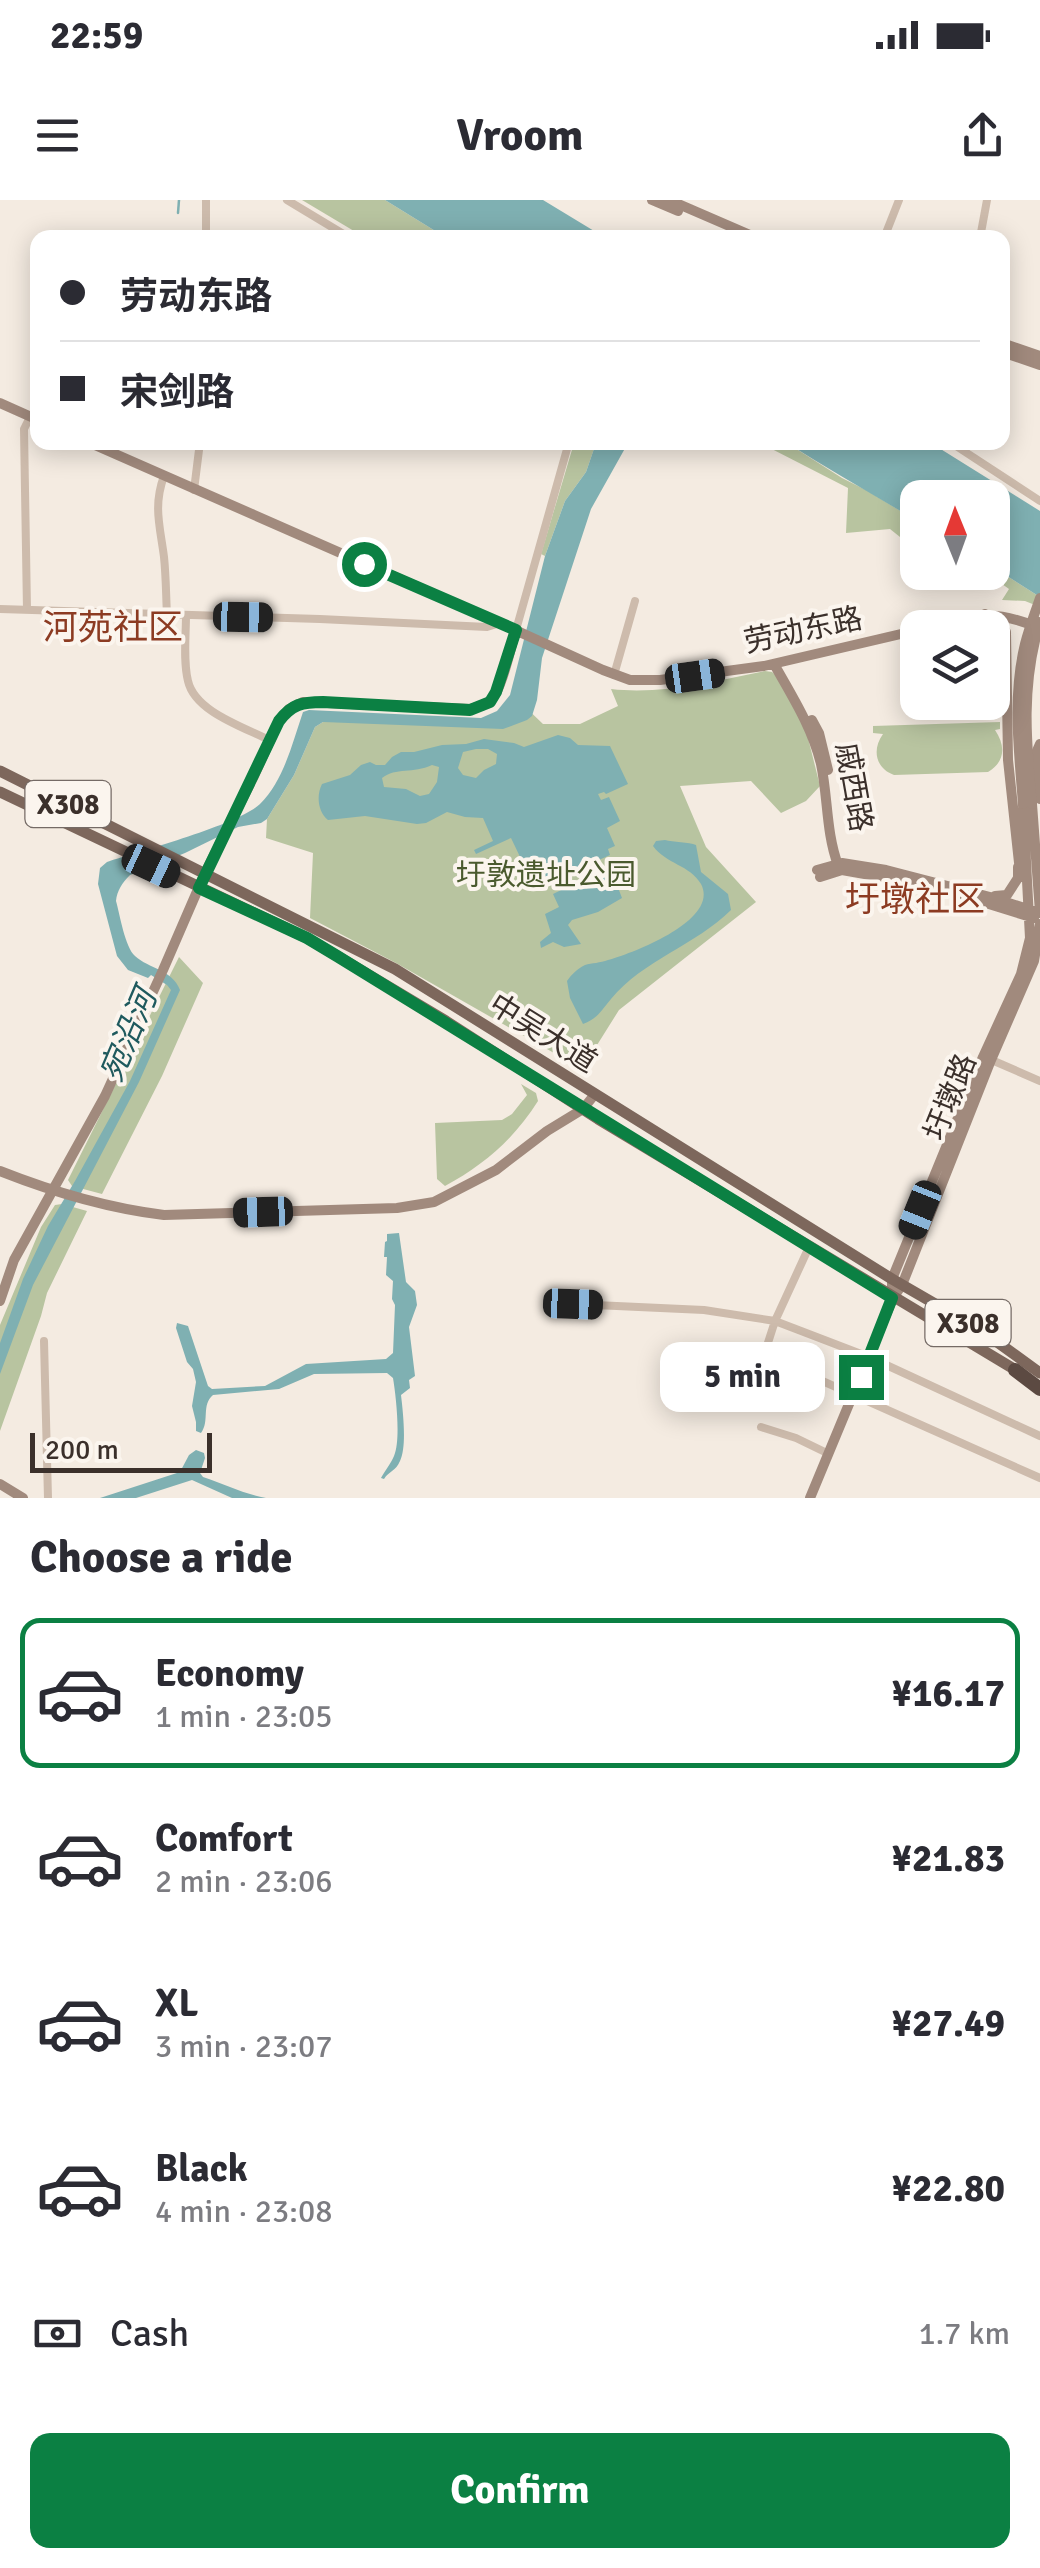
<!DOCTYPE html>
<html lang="en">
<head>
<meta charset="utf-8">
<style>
	:root { --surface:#fff; --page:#f2f2f3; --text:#2b2b33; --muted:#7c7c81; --line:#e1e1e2; --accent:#0b8043 }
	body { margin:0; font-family:Signika,"Noto Sans SC",sans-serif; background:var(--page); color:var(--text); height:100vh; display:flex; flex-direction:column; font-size:38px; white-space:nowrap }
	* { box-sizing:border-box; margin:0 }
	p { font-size:32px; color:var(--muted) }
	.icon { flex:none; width:55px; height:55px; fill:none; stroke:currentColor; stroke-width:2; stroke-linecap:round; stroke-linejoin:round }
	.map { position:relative; height:1298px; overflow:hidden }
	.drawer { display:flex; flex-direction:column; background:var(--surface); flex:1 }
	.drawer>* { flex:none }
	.banner { position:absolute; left:30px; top:30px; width:980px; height:220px; border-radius:20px; box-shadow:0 5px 25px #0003; display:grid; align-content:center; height:220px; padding:0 30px; background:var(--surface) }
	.needle { width:65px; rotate:359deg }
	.buttons { position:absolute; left:900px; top:280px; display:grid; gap:20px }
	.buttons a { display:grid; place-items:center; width:110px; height:110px; border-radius:20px; background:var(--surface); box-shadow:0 5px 25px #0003; font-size:50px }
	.scale { position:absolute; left:30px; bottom:25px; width:182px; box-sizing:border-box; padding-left:10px; border:5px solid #3b302b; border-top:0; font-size:28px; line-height:35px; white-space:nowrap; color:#3b302b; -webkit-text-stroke:8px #fbf5ee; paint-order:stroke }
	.end { position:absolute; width:45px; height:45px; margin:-22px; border:12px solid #0b8043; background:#fff; box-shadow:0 0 0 5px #fff }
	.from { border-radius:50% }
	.bubble { position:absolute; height:70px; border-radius:20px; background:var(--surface); box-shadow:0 5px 25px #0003; font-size:32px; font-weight:700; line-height:70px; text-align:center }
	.car { position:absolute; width:30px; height:60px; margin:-30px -15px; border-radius:12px; box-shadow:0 0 8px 2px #0007; background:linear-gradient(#222 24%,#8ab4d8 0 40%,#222 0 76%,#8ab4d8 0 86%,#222 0) }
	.banner b { display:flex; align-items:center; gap:35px; height:95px; font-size:38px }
	.banner b+b { border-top:2px solid var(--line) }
	.banner i { width:25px; height:25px; background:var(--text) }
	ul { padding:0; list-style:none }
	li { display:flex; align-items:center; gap:30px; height:150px; margin:0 20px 15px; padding:0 10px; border:5px solid transparent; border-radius:20px }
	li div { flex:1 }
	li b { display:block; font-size:38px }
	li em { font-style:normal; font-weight:700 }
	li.selected { border-color:var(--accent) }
	li>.icon { width:90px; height:90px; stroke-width:1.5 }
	h2 { padding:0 30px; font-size:45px; line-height:120px }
	.pay { display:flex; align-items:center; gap:25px; height:110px; padding:0 30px; font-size:38px }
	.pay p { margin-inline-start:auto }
	.primary-button { display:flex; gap:20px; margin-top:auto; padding:20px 30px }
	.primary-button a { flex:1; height:115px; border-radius:20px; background:var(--accent); color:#fff; font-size:40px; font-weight:700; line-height:115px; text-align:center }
	.status { display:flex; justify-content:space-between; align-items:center; height:70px; padding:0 50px; background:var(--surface); direction:ltr }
	.status svg { height:28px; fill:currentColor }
	header { display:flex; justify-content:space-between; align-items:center; height:130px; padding:0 30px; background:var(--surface); font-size:45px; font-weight:700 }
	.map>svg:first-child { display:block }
</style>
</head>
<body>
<div class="status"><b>22:59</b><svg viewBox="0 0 49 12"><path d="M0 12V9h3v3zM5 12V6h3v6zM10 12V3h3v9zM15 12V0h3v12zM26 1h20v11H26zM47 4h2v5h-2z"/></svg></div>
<header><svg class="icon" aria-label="menu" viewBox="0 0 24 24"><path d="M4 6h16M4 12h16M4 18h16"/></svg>Vroom<svg class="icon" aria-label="share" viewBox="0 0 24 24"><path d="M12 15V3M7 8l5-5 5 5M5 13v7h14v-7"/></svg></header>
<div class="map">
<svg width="1040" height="1298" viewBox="0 0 1040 1298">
	<rect width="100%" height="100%" fill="#f4ebe1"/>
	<path fill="#b8c4a0" d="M 302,0 L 385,0 L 445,37 L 364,37 Z
		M 574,243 L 596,243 L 586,272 L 565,301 L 545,356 L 541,354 Z
		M 760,243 L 787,243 L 842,278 L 866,290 L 917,321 L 917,366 L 908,368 L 910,345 L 890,329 L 846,333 L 848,288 Z
		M 993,367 L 1040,397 L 1040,407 L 1025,401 L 1002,400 L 1009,389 L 995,379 L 966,385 L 965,373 L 992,372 Z
		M 765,471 L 772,472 L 778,477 L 806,530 L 820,586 L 806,601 L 781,613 L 751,581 L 680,586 L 706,647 L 756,702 L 619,810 L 582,869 L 396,763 L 310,718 L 313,653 L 266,638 L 267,619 L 294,575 L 315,527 L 323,522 L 503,520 L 519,501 L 543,524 L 580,524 L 618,506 L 611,489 C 662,495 715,481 765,471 Z
		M 1000,522 L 1000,529 L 995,530 C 1006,546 1005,562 988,572 L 894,575 C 875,568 872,549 883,534 L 873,533 L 873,526 Z
		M 179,757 L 203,783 L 162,876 L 102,994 L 72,986 L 68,980 Z
		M 521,884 L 536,893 L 538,901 C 514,939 484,965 445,986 L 437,979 L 435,923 L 502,920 L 512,914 L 527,895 Z
		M 62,1004 L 87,1011 L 47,1093 L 41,1116 L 0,1231 L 0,1125 L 41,1027 L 55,1005 Z"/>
	<path fill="#7fb0b2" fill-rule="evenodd" d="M 385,0 L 543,0 L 604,37 L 445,37 Z
		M 596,243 L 628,243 L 591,309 L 542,458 L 537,500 L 532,516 L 527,520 L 503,529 L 323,522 L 315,527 L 294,575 L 267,619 L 261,623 L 238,627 L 185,653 L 130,675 C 122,683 117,691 116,701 C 120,715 125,747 135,756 C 149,769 172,769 180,790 L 139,882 L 33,1085 L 0,1174 L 0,1143 L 23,1079 L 48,1026 L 75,981 L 130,881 L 171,790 L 167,785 L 151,775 L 148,778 L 128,770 L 117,756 L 98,684 L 100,668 L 107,662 C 140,651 238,625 260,604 C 284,580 292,544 303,512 L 309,510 L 481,518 L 497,511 L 510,495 L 545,356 L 565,301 L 586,272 Z
		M 787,243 L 931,243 L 1040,311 L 1040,397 L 993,367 L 992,298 L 918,298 L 917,321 C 874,295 830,270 787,243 Z
		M 558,535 L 570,538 L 578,545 L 610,546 L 628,584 L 606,594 L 604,592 L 598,594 L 601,600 L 609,597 L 620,621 L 607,628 L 615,646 L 608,649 L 610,655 L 550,682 L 548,679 L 534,686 L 511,638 L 476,654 L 474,650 L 493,641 L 483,618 L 465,617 L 447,612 L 426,623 L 417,624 L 365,616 L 328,620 C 318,612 316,596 322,584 L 350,575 L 361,565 L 370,562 L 376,565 L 385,565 L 392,557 L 401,552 L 414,552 L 442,545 L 466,544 L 484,539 L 514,543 L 524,547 ZM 476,549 L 488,549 L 497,554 L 496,564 L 484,570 L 476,578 L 463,575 L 458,568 L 463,552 ZM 432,565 L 439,567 L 437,582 L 429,594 L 420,596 L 406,589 L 384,587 L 382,578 C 396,567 413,574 432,565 Z
		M 665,640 C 673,642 689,642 696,645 L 701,672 L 728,694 L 731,710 C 696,745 643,760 611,799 C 601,811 598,818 583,824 L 570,798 L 567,781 C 572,774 577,769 585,765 C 592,763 600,763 608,760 C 633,753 720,720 701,684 C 690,665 666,664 653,646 L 656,641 Z
		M 611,666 L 620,677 L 617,685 L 622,698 L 598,712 L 572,720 L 568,725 L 581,744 L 564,747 L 553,742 L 541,748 L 540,742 L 551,733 L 545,714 L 559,707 L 553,694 Z
		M 399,1033 L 406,1082 L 415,1091 L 417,1105 L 409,1127 L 415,1176 L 409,1180 L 410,1188 L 401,1195 C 403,1212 407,1247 400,1261 C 396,1271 389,1271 384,1279 L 381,1278 C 385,1271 391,1263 394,1256 C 401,1240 396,1196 393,1178 L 387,1173 L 314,1174 L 279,1189 L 213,1195 C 201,1205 210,1221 201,1233 L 196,1231 L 196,1222 L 192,1206 L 196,1182 L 193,1169 L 187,1162 L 176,1128 L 177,1123 L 188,1126 L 208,1186 L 212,1189 L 265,1186 L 306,1164 L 386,1159 L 393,1153 L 395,1105 L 392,1099 L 393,1081 L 386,1075 L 387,1057 L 384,1057 L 385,1042 L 387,1041 L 387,1034 Z
		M 196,1250 L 204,1253 L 205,1258 L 200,1273 L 203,1277 C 224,1284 244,1294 266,1298 L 232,1298 L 192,1280 L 136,1298 L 100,1298 L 180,1272 L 189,1255 Z"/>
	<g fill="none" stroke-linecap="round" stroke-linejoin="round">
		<path stroke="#7fb0b2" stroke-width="2.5" d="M 178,13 L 179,0"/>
		<path stroke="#cdbbac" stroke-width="8" d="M 206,0 L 206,38
			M 287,0 L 350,38
			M 884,38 L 899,0
			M 980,38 L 987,0
			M 950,242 L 1040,301
			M 164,276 C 153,306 160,326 164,357 C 166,376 166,396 167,415
			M 194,290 L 200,242
			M 0,409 L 320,419 L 487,427 L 500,423
			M 27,410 L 24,229 L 30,217
			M 186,415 C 186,436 183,461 188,481 C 195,512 244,527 271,541
			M 516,430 L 569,242
			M 614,475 L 635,401
			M 987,858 L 1040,881
			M 809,1047 L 775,1121 L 764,1155 L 1040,1278
			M 573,1104 L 704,1110 L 775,1121 L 869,1157 L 1040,1236
			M 44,1141 L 48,1298
			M 761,1227 L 796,1238 L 829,1254"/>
		<path stroke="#a18a7d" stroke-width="10" d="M 652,0 L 678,11
			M 669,0 L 757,38
			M 1002,143 L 1040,156
			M 1002,152 L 1040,165
			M 0,203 L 38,220
			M 88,242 L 500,423 L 603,470 L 630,480 L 660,480 L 764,466 L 918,430
			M 985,414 L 1001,423 L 1006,432 L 1008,560 L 1020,672
			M 927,428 C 974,416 993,408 1039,428
			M 774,464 C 792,496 812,527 821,564 C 828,597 826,633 838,665
			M 812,520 L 819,533 L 828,570
			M 1040,544 L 1036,553 L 1040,599
			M 1032,604 L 1040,712
			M 817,670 L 842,663 L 886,670 L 990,697 L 1040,713
			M 820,677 L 842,670 L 882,677 L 976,700 L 1034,718
			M 995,696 L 1007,695 L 1018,678 L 1018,667
			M 0,971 C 53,992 107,1008 164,1015 L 397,1008 L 434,1002 L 496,970 L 547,931 L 583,909 L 595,894
			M 892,1087 L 892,1079 L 983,857 L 1021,774 L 1030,738 L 1023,604
			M 0,1101 L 14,1060 L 105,896 L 163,770 L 205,673 L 254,576 L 279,521 L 289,509 L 303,502 L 470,509 C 478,507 486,505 492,499 C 502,489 511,446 516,430
			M 0,1284 L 23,1298
			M 810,1298 L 893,1098 L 902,1085 L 991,860 L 1034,761 L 1040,724"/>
		<path stroke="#7d675c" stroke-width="11" d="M 0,571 L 395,769 L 892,1079 L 982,1131 L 1040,1173
			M 0,592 L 307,738 L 446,821 L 598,919 L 1019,1172"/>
		<path stroke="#5c4a42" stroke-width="14" d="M 1015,1170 L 1040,1189"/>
		<path stroke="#a18a7d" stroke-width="10" d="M 1023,604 C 1019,551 1012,497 1025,444 C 1029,428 1035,413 1040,398
			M 1032,604 C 1026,541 1021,484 1040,422"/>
	</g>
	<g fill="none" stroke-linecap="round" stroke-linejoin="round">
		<path stroke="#0b8043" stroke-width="12" d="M 364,364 L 516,430 L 496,492 L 490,502 L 470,510 L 323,502 C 302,502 292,504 279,521 L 199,688 L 307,738 L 337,756 L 892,1098 L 861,1177"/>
	</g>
	<g text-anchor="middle" stroke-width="8" stroke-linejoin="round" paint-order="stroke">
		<g fill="#fbf5ee" stroke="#756b66" stroke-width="2.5">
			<rect x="25.5" y="581" width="85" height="46" rx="8"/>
			<rect x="925.5" y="1100" width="85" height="46" rx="8"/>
		</g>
		<g font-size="28" font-weight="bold" fill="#3b302b">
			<text x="68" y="614">X308</text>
			<text x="968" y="1133">X308</text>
		</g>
		<g font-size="30" fill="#3b302b" stroke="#fbf5ee">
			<text transform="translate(803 430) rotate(-12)" y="10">劳动东路</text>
			<text transform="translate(854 587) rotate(80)" y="10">戚西路</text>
			<text transform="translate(543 833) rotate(32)" y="10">中吴大道</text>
			<text transform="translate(950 897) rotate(-68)" y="10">圩墩路</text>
		</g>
		<g font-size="30" fill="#4a5a2e" stroke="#fbf5ee">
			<text x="546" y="685">圩敦遗址公园</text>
		</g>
		<g font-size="32" font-style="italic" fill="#1f5a5e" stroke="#fbf5ee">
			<text transform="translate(128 835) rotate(-67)" y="11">宛沿河</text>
		</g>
		<g font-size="35" fill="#8c3b22" stroke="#fbf5ee">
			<text x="113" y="439">河苑社区</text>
			<text x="915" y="711">圩墩社区</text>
		</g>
	</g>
</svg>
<div class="buttons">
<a><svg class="needle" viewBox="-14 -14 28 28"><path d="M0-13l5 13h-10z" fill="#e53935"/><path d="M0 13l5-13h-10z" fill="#7c7c81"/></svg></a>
<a><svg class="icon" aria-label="layers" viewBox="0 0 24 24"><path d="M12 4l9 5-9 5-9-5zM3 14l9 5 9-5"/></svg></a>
</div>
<div class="scale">200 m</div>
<i class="end from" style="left:364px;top:364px"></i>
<i class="end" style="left:861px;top:1177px"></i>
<div class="bubble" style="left:660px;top:1142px;width:165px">5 min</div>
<i class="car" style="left:243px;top:417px;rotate:91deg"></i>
<i class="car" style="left:695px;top:476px;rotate:82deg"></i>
<i class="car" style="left:151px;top:666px;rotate:115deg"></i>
<i class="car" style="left:920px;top:1010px;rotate:202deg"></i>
<i class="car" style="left:263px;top:1012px;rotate:268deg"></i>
<i class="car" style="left:573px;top:1104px;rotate:92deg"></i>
<div class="banner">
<b><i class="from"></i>劳动东路</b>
<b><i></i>宋剑路</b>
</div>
</div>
<section class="drawer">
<h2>Choose a ride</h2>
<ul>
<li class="selected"><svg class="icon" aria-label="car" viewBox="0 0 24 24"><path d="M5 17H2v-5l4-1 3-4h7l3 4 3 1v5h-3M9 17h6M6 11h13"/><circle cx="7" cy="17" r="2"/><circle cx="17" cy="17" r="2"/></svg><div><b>Economy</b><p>1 min · 23:05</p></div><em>¥16.17</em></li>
<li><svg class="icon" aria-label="car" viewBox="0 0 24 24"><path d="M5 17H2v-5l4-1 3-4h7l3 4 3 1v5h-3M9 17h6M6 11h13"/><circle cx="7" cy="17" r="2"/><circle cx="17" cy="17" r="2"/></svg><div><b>Comfort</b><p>2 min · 23:06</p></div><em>¥21.83</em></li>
<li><svg class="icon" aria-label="car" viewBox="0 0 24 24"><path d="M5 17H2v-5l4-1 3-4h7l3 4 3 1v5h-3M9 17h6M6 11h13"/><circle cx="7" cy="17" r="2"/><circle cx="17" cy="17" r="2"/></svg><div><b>XL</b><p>3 min · 23:07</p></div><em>¥27.49</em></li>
<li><svg class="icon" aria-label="car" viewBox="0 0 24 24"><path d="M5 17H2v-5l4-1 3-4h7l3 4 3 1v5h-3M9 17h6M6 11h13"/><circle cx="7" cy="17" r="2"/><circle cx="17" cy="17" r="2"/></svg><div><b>Black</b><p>4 min · 23:08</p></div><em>¥22.80</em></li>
</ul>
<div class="pay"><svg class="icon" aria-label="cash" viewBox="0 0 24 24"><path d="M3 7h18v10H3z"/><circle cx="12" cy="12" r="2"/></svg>Cash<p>1.7 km</p></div>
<div class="primary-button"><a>Confirm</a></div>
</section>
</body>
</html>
